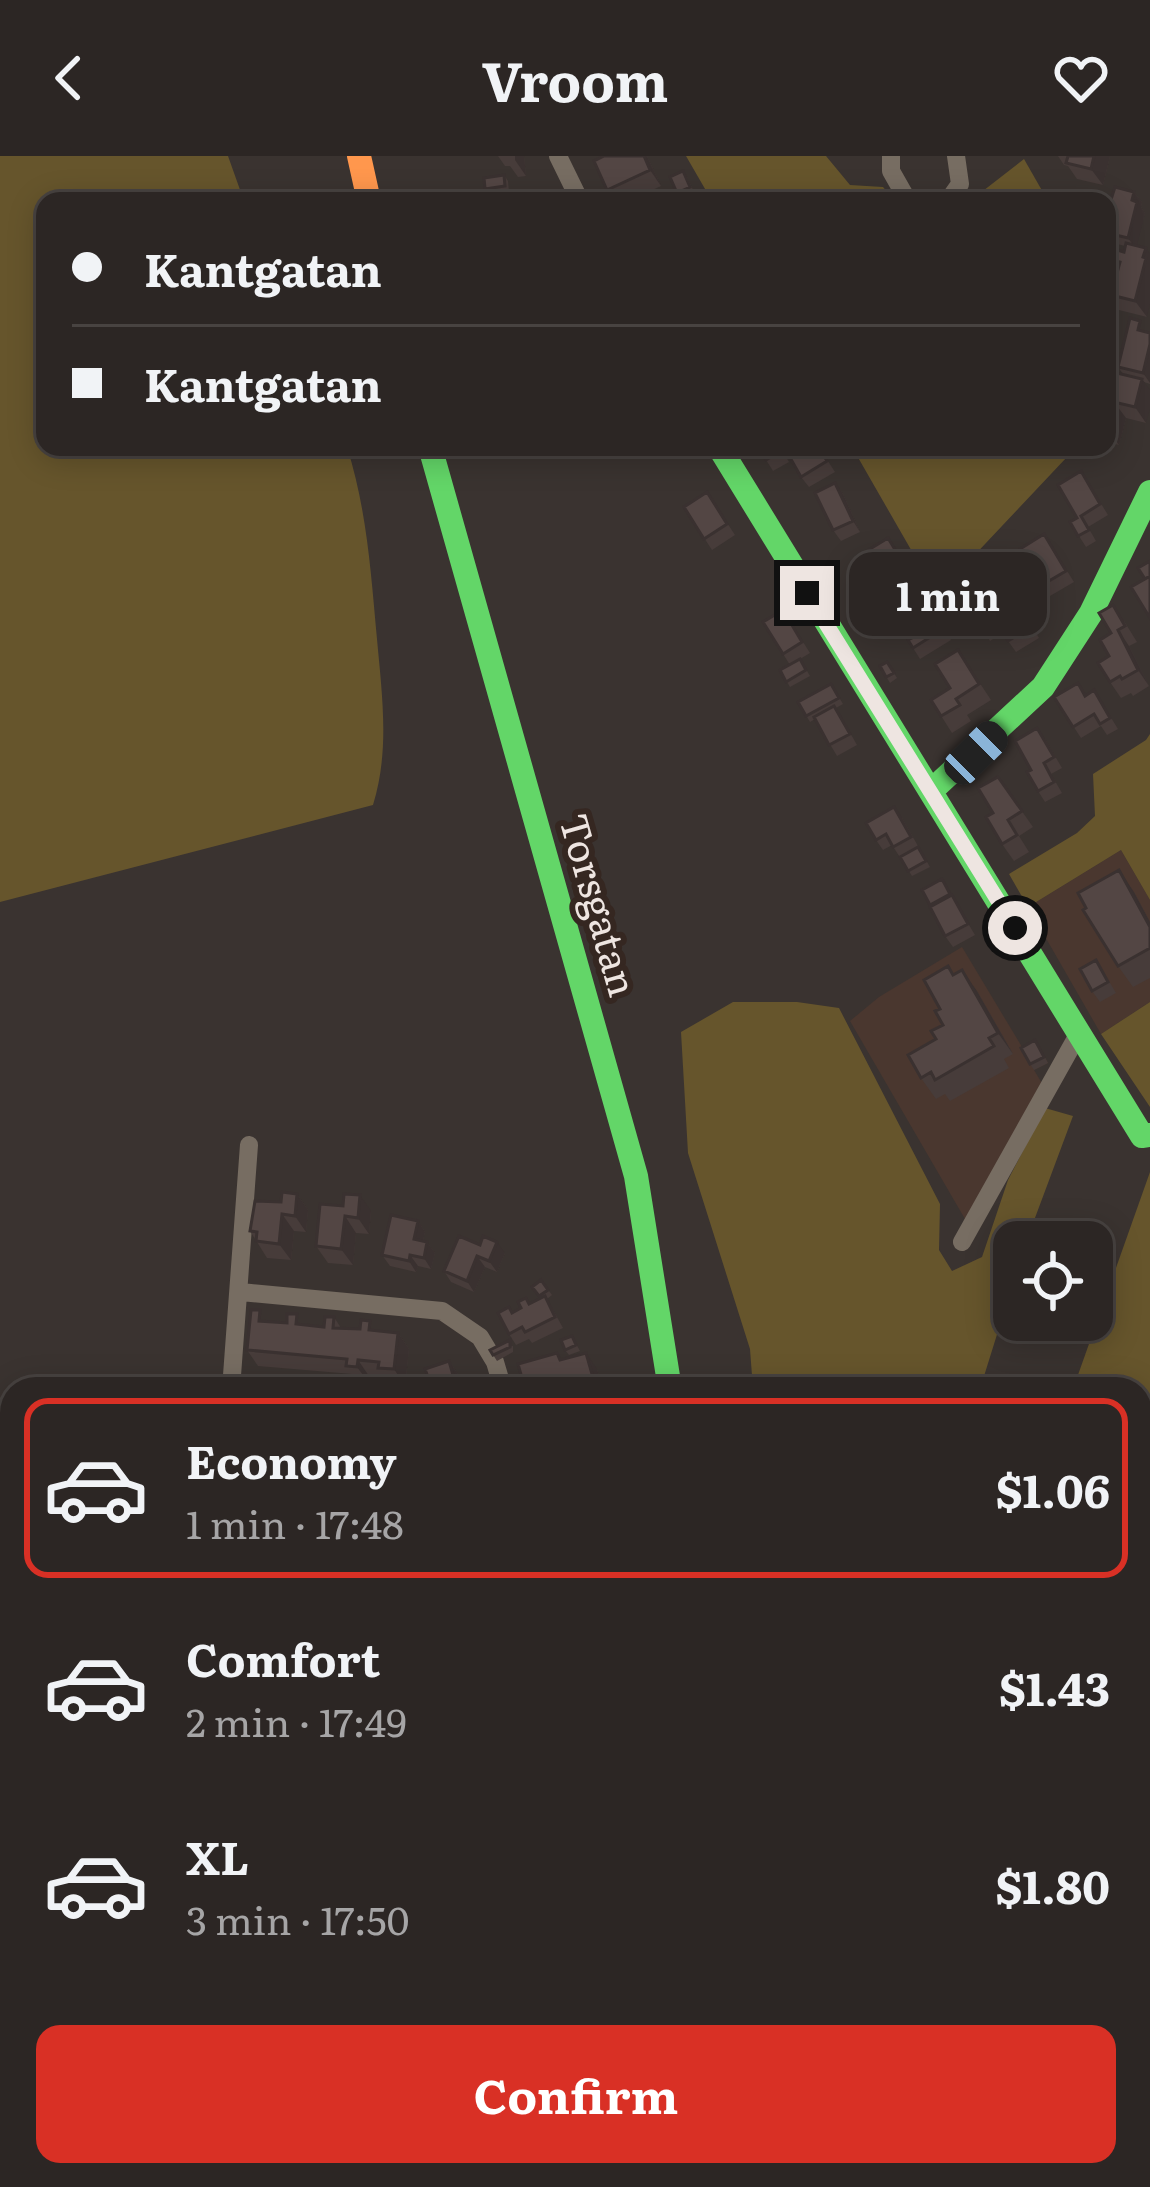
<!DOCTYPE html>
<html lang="en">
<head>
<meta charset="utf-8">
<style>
	:root { --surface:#2c2624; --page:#342e2c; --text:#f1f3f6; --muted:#a6a5a6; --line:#484341; --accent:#d93025 }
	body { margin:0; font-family:Literata,serif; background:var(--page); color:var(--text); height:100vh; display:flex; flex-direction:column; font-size:45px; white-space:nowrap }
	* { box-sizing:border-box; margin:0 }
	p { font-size:39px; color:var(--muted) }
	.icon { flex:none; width:66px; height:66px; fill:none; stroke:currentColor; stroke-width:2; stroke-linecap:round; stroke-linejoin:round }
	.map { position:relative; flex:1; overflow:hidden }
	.details { position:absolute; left:0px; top:1221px; width:1152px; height:810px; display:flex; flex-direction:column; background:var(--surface); border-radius:36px 36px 0 0; box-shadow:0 6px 30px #0003,0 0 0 3px var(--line) }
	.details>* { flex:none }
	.top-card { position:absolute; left:36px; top:36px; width:1080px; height:264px; border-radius:24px; box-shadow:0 6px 30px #0003,0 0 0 3px var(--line); display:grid; align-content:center; height:264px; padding:0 36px; background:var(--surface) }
	.controls { position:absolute; left:993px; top:1065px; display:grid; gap:24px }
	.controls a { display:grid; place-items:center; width:120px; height:120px; border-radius:24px; background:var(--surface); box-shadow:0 6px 30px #0003,0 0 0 3px var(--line); font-size:60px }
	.end { position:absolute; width:54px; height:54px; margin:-27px; border:15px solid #eee5e1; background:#111; box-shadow:0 0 0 6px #111 }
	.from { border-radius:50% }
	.bubble { position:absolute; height:84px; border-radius:24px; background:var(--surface); box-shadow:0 6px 30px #0003,0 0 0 3px var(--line); font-size:39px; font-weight:700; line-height:84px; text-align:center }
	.car { position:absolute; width:36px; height:72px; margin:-36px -18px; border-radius:15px; box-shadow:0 0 9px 3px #0007; background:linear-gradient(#222 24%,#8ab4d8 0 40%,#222 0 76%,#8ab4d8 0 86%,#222 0) }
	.top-card b { display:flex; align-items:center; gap:42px; height:114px; font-size:45px }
	.top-card b+b { border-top:3px solid var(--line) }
	.top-card i { width:30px; height:30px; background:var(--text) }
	ul { padding:21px 0 0; list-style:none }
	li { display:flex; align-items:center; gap:36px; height:180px; margin:0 24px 18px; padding:0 12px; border:6px solid transparent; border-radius:24px }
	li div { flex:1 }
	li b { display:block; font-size:45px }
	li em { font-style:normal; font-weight:700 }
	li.active { border-color:var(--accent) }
	li>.icon { width:108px; height:108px; stroke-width:1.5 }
	.action { display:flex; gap:24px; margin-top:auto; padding:24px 36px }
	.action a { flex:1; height:138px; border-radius:24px; background:var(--accent); color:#fff; font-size:48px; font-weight:700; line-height:138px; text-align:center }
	header { display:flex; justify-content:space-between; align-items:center; height:156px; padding:0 36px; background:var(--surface); font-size:54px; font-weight:700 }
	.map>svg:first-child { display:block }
</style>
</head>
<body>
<header><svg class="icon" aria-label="back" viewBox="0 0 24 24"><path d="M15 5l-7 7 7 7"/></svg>Vroom<svg class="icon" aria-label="heart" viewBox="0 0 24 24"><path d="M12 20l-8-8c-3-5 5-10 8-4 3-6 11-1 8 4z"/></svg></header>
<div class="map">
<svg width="1150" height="2031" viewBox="0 0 1150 2031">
	<rect width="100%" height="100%" fill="#3a3330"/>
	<path fill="#4a372f" d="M 1121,694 L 1150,744 L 1150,846 L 1101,878 L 1028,751 Z
		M 962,791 L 1025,896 L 1039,890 L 1048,907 L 1034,914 L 1043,929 L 965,1063 L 850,865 L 879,841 Z
		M 372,2019 L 650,2019 L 650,2031 L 372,2031 Z"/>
	<path fill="#66552c" d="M 0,0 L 228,0 L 244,45 L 45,45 L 45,291 L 347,291 C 367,354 371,418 377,483 C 382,539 390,594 373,649 L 0,746 Z
		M 686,0 L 826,0 L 850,29 L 883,31 L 895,45 L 712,45 Z
		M 1024,3 L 1048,45 L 970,45 Z
		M 852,291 L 1069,291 L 1067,301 L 937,439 Z
		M 1150,578 L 1150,744 L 1121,694 L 1028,751 L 1009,718 L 1077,677 L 1095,660 L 1093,618 L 1146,584 Z
		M 733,846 L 797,846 L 839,852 L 940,1048 L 939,1094 L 952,1115 L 982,1101 L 1008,1024 L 1045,952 L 1073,960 L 1026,1086 L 1014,1086 L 1014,1124 L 980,1233 L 753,1233 L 750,1193 L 688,997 L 681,876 Z
		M 1150,846 L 1150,951 L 1101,878 Z
		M 1150,1016 L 1150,2031 L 717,2031 L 718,2019 L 1140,2019 L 1140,1233 L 1073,1233 Z"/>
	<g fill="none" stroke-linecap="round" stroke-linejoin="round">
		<path stroke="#776d62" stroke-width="18" d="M 558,0 L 580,45
			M 891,0 L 891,15 L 908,45
			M 948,45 L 960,28 L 956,0
			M 962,1086 L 1079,877
			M 241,1136 L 442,1155 L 480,1181 L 495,1206 L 503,1233
			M 231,1233 L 249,989
			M 0,1498 L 12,1499
			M 0,1574 L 12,1708
			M 1140,1796 L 1150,1798
			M 73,2019 L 78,2031
			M 255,2019 L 257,2031"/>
		<path stroke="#63d668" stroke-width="24" d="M 430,291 L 636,1020 L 670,1233
			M 719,291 L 1142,980 L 1150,979
			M 931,635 L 1043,531 L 1091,457 L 1150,336
			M 690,2019 L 690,2031"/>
		<path stroke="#ff974d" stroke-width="24" d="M 359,0 L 369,45"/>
	</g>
	<path fill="#473c3a" d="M 498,0 L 524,0 L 526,20 L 518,21 L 510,10 L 505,10 Z
		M 604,0 L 647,0 L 661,30 L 629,45 L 615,45 L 607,34 Z
		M 1058,0 L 1110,0 L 1103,29 L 1077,23 L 1068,10 L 1064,9 Z
		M 504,19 L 508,25 L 509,36 L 489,38 L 485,33 Z
		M 687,21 L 694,36 L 681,42 L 677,37 Z
		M 1134,36 L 1142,46 L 1141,51 L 1145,57 L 1136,89 L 1147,161 L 1115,153 L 1107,142 L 1107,122 L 1116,121 L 1118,114 L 1112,104 L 1124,96 L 1125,90 L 1109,86 L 1107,84 L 1107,56 Z
		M 1148,176 L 1150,177 L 1150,228 L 1144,226 L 1146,267 L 1126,262 L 1119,289 L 1107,286 L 1107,221 L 1116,223 L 1123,218 L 1118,211 Z
		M 758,291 L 780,291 L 789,306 L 773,315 Z
		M 819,291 L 835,316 L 809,331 L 801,321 Z
		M 1081,315 L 1108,359 L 1088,371 L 1096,385 L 1086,391 L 1070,366 L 1077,362 Z
		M 835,327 L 843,338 L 860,376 L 841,385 L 833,374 Z
		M 707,336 L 735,379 L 712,394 L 684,351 Z
		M 1044,378 L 1074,426 L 1050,440 L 1020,393 Z
		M 888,382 L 916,426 L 893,440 L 865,396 Z
		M 1020,429 L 1035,453 L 1026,458 L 1012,434 Z
		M 924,441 L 951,484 L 920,503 L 908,484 L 916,480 Z
		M 1021,452 L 1039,482 L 1016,496 L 1008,485 Z
		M 783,454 L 810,497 L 800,503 L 810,520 L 790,531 L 780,514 L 790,509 L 763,466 Z
		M 988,461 L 999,479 L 990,485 L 979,466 Z
		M 1124,465 L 1137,486 L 1129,490 L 1149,530 L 1133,540 L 1131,537 L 1121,542 L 1110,526 L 1111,477 Z
		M 958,494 L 991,544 L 967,559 L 971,565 L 952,577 L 931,544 L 950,532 Z
		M 887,506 L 897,522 L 890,527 L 880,510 Z
		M 831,528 L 843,548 L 836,552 L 857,589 L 837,600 L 815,563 L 810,566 L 798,546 Z
		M 1094,534 L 1118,573 L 1107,579 L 1101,570 L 1081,582 L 1054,541 L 1086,539 Z
		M 1045,583 L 1062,612 L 1051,618 L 1062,637 L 1045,646 L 1038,635 L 1031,614 Z
		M 998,621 L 1033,671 L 1019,680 L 1029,696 L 1014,705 L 1002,688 L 993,657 Z
		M 902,662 L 930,711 L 912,720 L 892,689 L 883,694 L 876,684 Z
		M 1134,736 L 1150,766 L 1150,822 L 1133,831 L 1118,810 Z
		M 951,739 L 975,779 L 953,791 L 945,780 Z
		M 1103,815 L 1116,837 L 1100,846 L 1092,835 Z
		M 954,819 L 977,835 L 1013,898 L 1004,903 L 1009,912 L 950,945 L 945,938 L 936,943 L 921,922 L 943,869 L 940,853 Z
		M 1039,890 L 1048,907 L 1034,914 L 1030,908 Z
		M 297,1038 L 308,1054 L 306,1076 L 294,1075 L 291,1104 L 267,1102 L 250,1075 L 281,1046 Z
		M 320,1048 L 371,1055 L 369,1078 L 356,1077 L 353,1109 L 328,1107 L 316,1090 Z
		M 418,1065 L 425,1076 L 423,1085 L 427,1086 L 435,1097 L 431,1113 L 418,1110 L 416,1116 L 390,1110 L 382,1099 Z
		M 480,1089 L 505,1097 L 497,1116 L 485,1111 L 474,1136 L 451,1126 L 444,1115 Z
		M 541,1124 L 552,1139 L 547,1143 L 563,1172 L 532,1187 L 529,1183 L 516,1189 L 509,1178 L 509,1151 L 513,1156 L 521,1152 L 526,1142 L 530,1148 L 541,1142 L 532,1131 Z
		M 334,1161 L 341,1172 L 398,1177 L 409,1193 L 405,1230 L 390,1228 L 385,1221 L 369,1220 L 369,1227 L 358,1226 L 352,1218 L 258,1210 L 247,1194 L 267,1165 L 324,1171 Z
		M 572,1180 L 580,1195 L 569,1199 L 565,1194 Z
		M 513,1190 L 513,1196 L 497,1205 L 490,1194 Z
		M 449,1205 L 464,1227 L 466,1233 L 421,1233 Z
		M 597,1213 L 603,1233 L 525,1233 Z
		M 0,1925 L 6,1933 L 11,1967 L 8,1968 L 10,1977 L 0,1979 Z
		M 91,2019 L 122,2019 L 125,2026 L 118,2029 L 119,2031 L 96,2031 Z"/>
	<path fill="#3a3130" d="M 515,0 L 524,0 L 526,20 L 515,4 Z
		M 644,0 L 647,0 L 661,30 L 650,14 Z
		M 1094,0 L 1110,0 L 1103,29 L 1091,13 Z
		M 1134,36 L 1142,46 L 1141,51 L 1145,57 L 1136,93 L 1128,82 Z
		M 1146,92 L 1150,98 L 1150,148 L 1147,161 L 1135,145 Z
		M 1150,188 L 1150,227 L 1143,217 Z
		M 1142,223 L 1150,234 L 1150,253 L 1146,267 L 1135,251 Z
		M 1114,246 L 1126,262 L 1119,289 L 1108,273 Z
		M 835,327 L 843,338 L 860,376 L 853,365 Z
		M 1118,474 L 1129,490 L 1149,530 L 1138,514 Z
		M 1119,714 L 1134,736 L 1150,766 L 1150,771 Z
		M 962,814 L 977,835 L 1013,898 L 998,877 Z
		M 297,1038 L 308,1054 L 306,1076 L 295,1060 Z
		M 360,1039 L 371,1055 L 369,1078 L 358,1062 Z
		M 282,1058 L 294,1075 L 291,1104 L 279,1088 Z
		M 345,1060 L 356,1077 L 353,1109 L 341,1093 Z
		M 418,1065 L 425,1076 L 421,1094 L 414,1083 Z
		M 427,1086 L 435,1097 L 431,1113 L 424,1102 Z
		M 497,1086 L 505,1097 L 497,1116 L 489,1105 Z
		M 410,1099 L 418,1110 L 416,1116 L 409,1105 Z
		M 477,1100 L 485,1111 L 474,1136 L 467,1125 Z
		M 398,1177 L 409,1193 L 405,1230 L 394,1213 Z
		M 586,1197 L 597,1213 L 603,1233 L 600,1233 L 594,1225 Z
		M 358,1204 L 369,1220 L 369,1227 L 357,1211 Z
		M 449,1205 L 464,1227 L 466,1233 L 463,1233 L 453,1219 Z
		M 0,1925 L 6,1933 L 11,1967 L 4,1956 Z
		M 218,2019 L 228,2019 L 229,2031 L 219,2031 Z
		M 335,2019 L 344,2019 L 343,2031 L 334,2031 Z"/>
	<path fill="#534644" stroke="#3a3130" stroke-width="3" d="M 604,0 L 644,0 L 650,14 L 607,34 L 594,5 Z
		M 1068,0 L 1094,0 L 1091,13 L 1066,7 Z
		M 683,15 L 690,31 L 677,37 L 670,21 Z
		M 504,19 L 505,30 L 485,33 L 484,22 Z
		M 1115,31 L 1134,36 L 1132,44 L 1137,46 L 1128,82 L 1107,77 L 1107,56 Z
		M 1126,87 L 1146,92 L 1143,101 L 1146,102 L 1135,145 L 1107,138 L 1108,119 L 1116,121 L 1120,106 L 1112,104 L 1114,93 L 1124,96 Z
		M 1130,162 L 1140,165 L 1138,174 L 1150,177 L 1150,188 L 1143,217 L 1118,211 Z
		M 1117,217 L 1142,223 L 1135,251 L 1114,246 L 1108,273 L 1107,221 L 1116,223 Z
		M 758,291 L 779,291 L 781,295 L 766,304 Z
		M 784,291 L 818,291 L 827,305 L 801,321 Z
		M 1081,315 L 1100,348 L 1081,360 L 1089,374 L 1078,380 L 1070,366 L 1077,362 L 1058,329 Z
		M 835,327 L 853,365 L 833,374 L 815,337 Z
		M 707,336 L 727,368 L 704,383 L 684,351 Z
		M 1044,378 L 1066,415 L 1042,429 L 1020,393 Z
		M 888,382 L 908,415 L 885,429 L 865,396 Z
		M 1150,405 L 1150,420 L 1145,423 L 1138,412 Z
		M 1150,420 L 1150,462 L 1131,431 Z
		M 1020,429 L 1031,447 L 1022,453 L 1012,434 Z
		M 924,441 L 943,473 L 913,492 L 908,484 L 916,480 L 901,455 Z
		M 1014,441 L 1031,471 L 1008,485 L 991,455 Z
		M 1113,449 L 1125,470 L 1118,474 L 1138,514 L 1122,523 L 1120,520 L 1110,526 L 1098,507 L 1109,500 L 1100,484 L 1111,477 L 1099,457 Z
		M 783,454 L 802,486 L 783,498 L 763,466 Z
		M 988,461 L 996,474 L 986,479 L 979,466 Z
		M 958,494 L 979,528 L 956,543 L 960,549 L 941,560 L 931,544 L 950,532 L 935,508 Z
		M 800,503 L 806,514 L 786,526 L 780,514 Z
		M 887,506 L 894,517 L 886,521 L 880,510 Z
		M 1078,527 L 1085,540 L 1094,534 L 1110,562 L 1100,568 L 1094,558 L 1073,571 L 1054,541 Z
		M 831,528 L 839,542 L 806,560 L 798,546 Z
		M 834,550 L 850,578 L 829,589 L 814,561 Z
		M 1037,572 L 1054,601 L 1044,607 L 1054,626 L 1038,635 L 1027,616 L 1031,614 L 1015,585 Z
		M 998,621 L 1022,655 L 1008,664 L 1017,679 L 1002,688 L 986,661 L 993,657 L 978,632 Z
		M 894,651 L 911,681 L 893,691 L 886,678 L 876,684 L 866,667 Z
		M 918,691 L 926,705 L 908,715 L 900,701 Z
		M 1119,714 L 1150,771 L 1150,792 L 1118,810 L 1083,754 L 1086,752 L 1078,737 Z
		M 942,723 L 950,738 L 930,749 L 922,734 Z
		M 952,739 L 968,768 L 945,780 L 930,751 Z
		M 1096,804 L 1108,826 L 1092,835 L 1080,813 Z
		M 948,810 L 953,819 L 962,814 L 998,877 L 989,882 L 994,890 L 935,924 L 931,916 L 921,922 L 908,899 L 936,883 L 931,875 L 943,869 L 935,855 L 940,853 L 924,824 Z
		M 1035,884 L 1044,901 L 1030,908 L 1021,892 Z
		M 282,1036 L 297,1038 L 295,1060 L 282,1058 L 279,1088 L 256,1085 L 257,1076 L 250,1075 L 255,1045 L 281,1046 Z
		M 344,1038 L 360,1039 L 358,1062 L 345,1060 L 341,1093 L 316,1090 L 320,1048 L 343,1050 Z
		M 391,1059 L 418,1065 L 414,1083 L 427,1086 L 424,1102 L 410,1099 L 409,1105 L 382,1099 Z
		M 459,1080 L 480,1089 L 483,1080 L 497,1086 L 489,1105 L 477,1100 L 467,1125 L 444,1115 Z
		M 541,1124 L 548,1134 L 539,1140 L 532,1131 Z
		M 545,1140 L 555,1161 L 525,1176 L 522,1171 L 509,1178 L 498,1157 L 509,1151 L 512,1157 L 521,1152 L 518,1146 L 526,1142 L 529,1148 Z
		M 251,1154 L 260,1154 L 259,1165 L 287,1167 L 287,1158 L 297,1158 L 296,1168 L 324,1171 L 325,1161 L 334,1161 L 333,1172 L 360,1173 L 361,1164 L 370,1165 L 369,1174 L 398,1177 L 394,1213 L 378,1212 L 379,1206 L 358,1204 L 357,1211 L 346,1210 L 347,1203 L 247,1194 Z
		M 572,1180 L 576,1189 L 565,1194 L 561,1184 Z
		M 510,1184 L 510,1191 L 493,1199 L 490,1194 Z
		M 557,1197 L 560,1204 L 586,1197 L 594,1225 L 565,1233 L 563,1223 L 525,1233 L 518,1208 Z
		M 449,1205 L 453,1219 L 450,1220 L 454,1233 L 421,1233 L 419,1228 L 429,1224 L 425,1213 Z
		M 12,1399 L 12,1436 L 8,1435 Z
		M 0,1935 L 4,1956 L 0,1957 L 2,1966 L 0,1966 Z
		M 91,2019 L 111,2019 L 115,2028 L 107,2031 L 96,2031 Z
		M 181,2019 L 218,2019 L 219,2031 L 183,2031 Z
		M 308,2019 L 335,2019 L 334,2031 L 307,2031 Z
		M 281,2024 L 298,2025 L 297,2031 L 280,2031 Z"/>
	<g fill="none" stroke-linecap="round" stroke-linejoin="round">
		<path stroke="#eee5e1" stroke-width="15" d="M 807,437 L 1015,772"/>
	</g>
	<g text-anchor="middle" stroke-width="12" stroke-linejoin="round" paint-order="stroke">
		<g font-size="39" fill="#eee5e1" stroke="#352721">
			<text transform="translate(598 749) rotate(74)" y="14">Torsgatan</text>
		</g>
	</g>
</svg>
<div class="controls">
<a><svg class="icon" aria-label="locate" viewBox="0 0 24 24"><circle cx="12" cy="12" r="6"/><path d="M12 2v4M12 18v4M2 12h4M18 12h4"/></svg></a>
</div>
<i class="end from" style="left:1015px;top:772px"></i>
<i class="end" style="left:807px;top:437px"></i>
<div class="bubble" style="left:849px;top:396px;width:198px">1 min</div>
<i class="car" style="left:976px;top:597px;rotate:45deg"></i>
<div class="top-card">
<b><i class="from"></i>Kantgatan</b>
<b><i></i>Kantgatan</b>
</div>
<section class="details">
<ul>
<li class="active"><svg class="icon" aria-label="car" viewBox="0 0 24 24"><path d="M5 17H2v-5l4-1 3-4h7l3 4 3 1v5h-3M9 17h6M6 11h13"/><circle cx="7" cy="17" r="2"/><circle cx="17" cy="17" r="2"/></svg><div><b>Economy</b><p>1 min · 17:48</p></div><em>$1.06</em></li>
<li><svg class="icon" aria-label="car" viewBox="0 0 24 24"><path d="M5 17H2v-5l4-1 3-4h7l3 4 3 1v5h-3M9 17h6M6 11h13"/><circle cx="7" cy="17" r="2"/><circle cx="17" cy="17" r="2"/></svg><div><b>Comfort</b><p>2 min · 17:49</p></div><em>$1.43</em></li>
<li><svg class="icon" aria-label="car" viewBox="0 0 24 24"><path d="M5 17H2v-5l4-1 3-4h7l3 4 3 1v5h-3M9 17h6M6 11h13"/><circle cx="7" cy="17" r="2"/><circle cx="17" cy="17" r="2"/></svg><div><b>XL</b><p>3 min · 17:50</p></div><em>$1.80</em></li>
</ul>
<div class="action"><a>Confirm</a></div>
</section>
</div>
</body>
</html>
